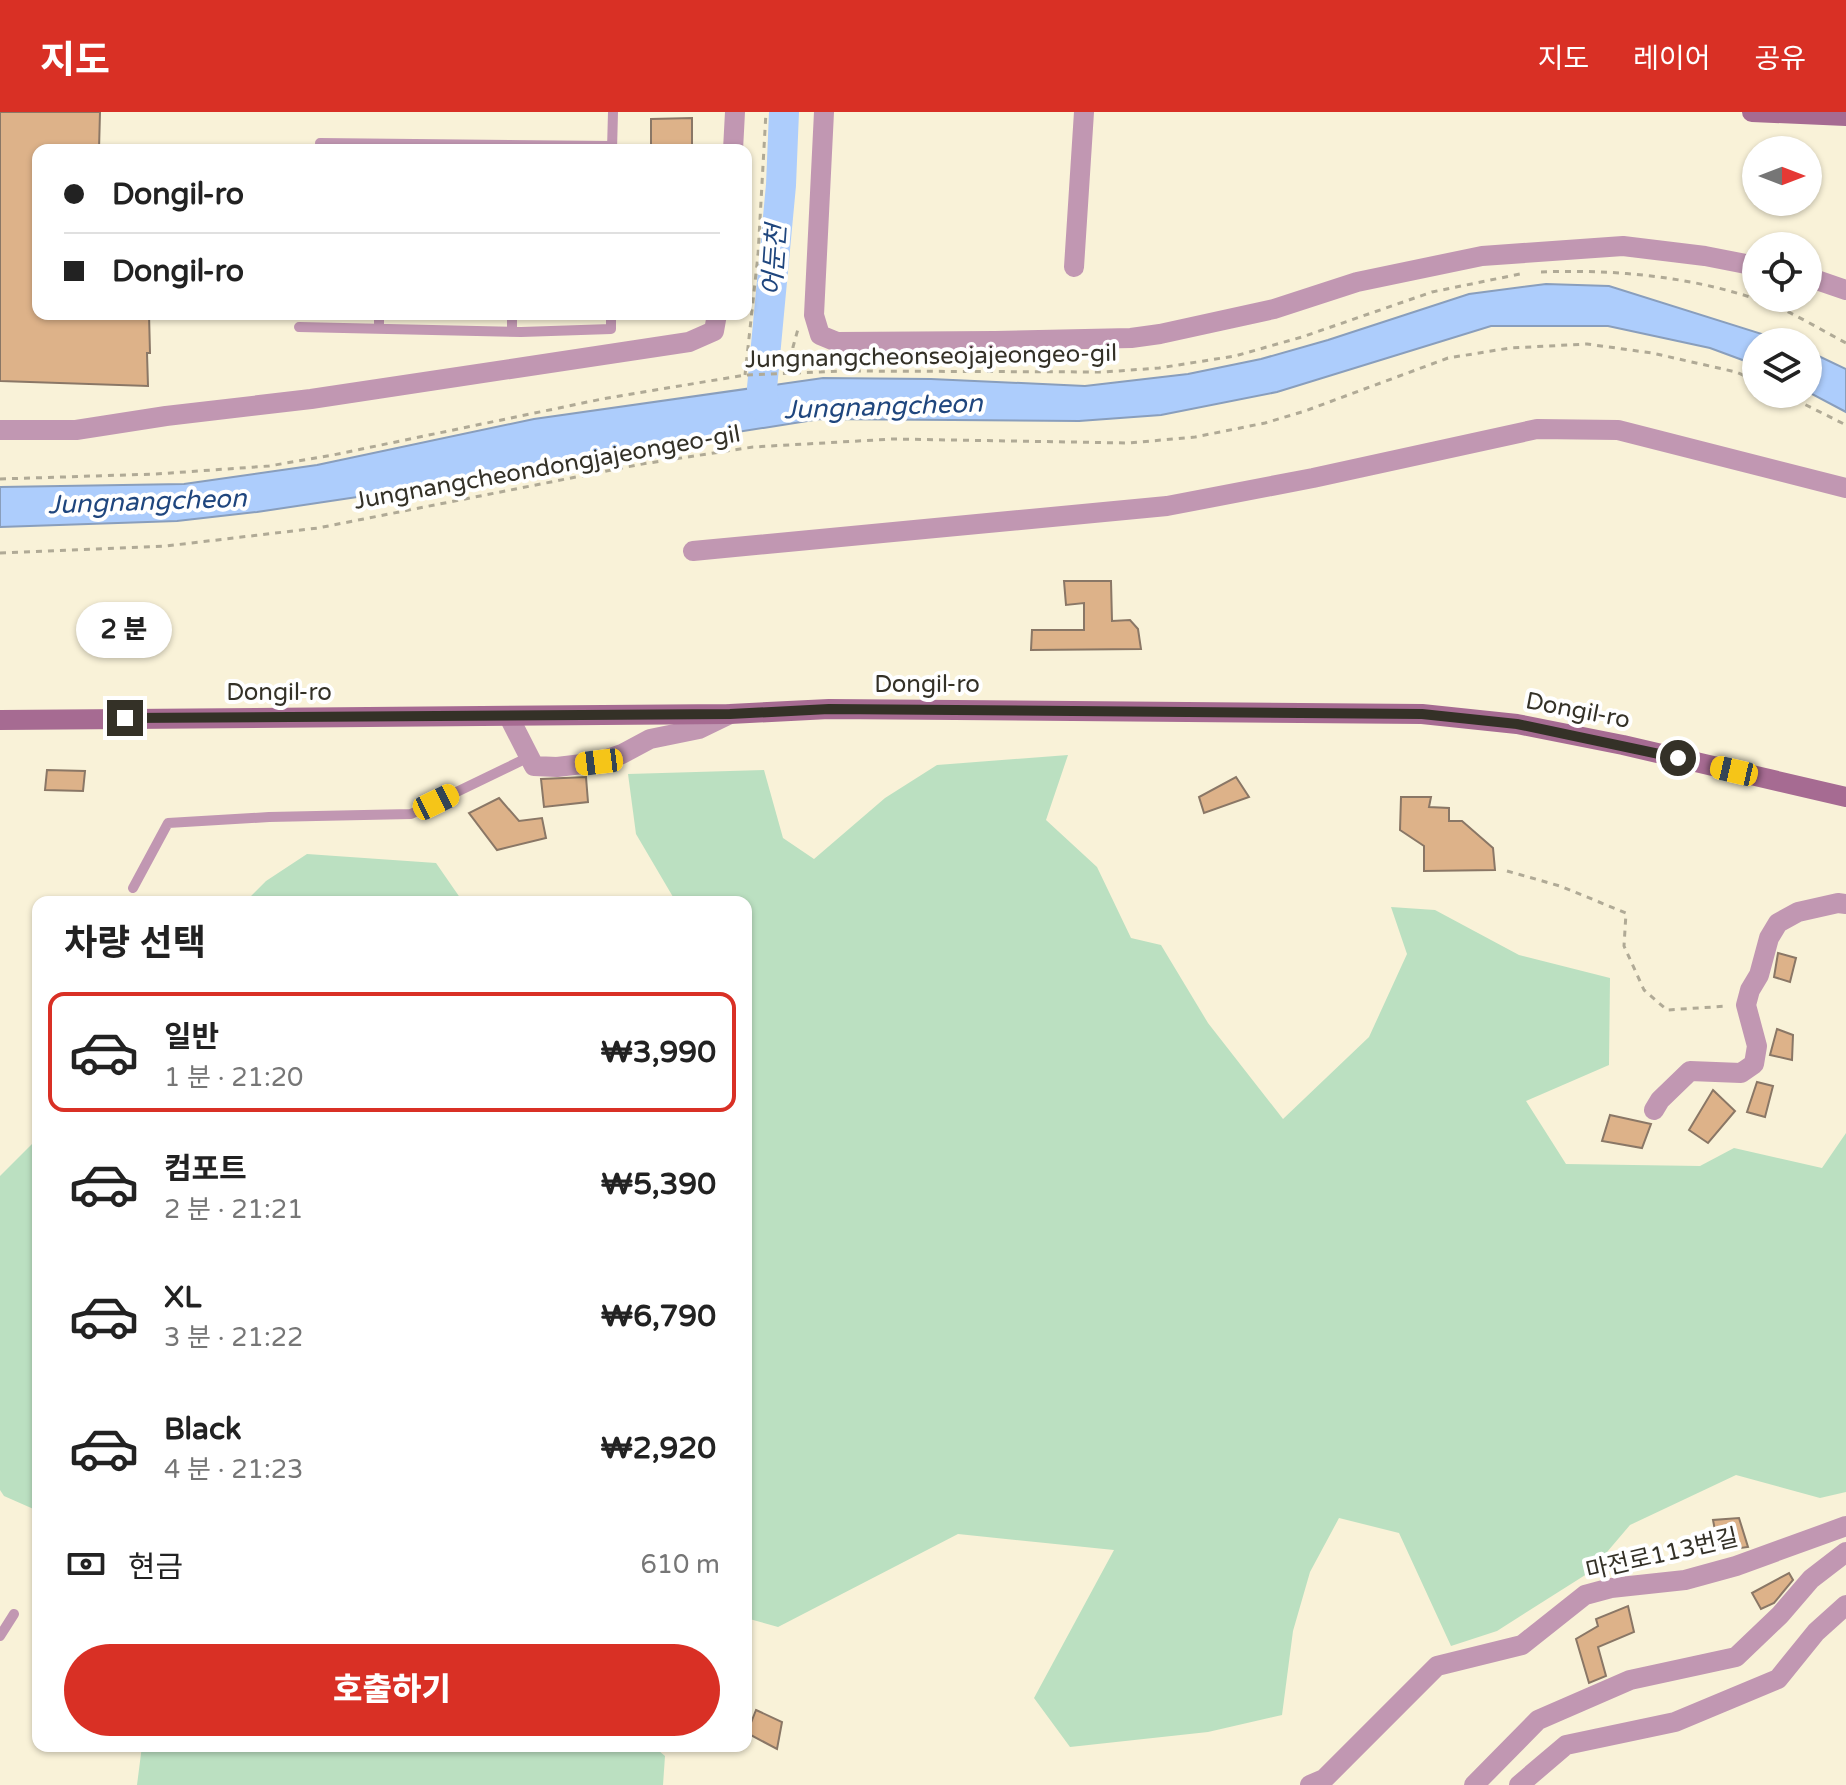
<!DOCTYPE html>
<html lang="ko">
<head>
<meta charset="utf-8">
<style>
	:root { --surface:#fff; --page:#f6f6f6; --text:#222; --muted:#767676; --line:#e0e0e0; --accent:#d93025 }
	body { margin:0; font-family:"Varela Round","Noto Sans KR",sans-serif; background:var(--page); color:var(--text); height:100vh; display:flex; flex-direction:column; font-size:30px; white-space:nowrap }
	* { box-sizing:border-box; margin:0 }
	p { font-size:26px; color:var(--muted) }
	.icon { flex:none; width:44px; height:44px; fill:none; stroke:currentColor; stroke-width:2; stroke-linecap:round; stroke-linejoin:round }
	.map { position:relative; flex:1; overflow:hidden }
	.side { position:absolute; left:32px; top:784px; width:720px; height:856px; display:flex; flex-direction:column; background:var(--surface); border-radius:16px; box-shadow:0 2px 6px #0004 }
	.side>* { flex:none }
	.guide { position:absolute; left:32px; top:32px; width:720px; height:176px; border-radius:16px; box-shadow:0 2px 6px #0004; display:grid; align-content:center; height:176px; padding:0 32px; background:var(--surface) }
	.needle { width:52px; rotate:90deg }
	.tools { position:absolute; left:1742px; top:24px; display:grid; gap:16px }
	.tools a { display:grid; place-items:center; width:80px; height:80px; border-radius:50%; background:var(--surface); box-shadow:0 2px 6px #0004; font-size:40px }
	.end { position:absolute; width:36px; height:36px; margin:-18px; border:10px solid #343127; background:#fff; box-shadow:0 0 0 4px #fff }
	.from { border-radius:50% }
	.bubble { position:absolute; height:56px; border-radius:28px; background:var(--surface); box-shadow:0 2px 6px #0004; font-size:26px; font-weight:800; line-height:56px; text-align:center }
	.car { position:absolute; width:24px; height:48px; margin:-24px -12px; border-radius:10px; box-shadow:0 0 6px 2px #0007; background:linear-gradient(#f5c518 24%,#345 0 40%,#f5c518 0 76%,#345 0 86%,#f5c518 0) }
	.guide b { display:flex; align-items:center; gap:28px; height:76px; font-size:30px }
	.guide b+b { border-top:2px solid var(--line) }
	.guide i { width:20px; height:20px; background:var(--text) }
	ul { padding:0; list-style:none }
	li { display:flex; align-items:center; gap:24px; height:120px; margin:0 16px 12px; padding:0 16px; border:4px solid transparent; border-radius:16px }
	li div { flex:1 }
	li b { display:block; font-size:30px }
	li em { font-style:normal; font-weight:800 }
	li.active { border-color:var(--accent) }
	li>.icon { width:72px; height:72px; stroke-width:1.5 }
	h2 { padding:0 32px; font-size:36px; line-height:96px }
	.pay { display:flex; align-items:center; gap:20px; height:88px; padding:0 32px; font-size:30px }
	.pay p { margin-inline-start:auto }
	.cta { display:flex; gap:16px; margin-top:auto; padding:16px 32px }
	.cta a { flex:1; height:92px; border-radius:48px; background:var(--accent); color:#fff; font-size:32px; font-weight:800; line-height:92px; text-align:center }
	header { display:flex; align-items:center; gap:48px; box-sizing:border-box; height:112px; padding:0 40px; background:var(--accent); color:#fff }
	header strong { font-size:38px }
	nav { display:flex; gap:44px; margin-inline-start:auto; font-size:28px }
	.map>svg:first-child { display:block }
</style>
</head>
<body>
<header>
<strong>지도</strong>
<nav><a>지도</a><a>레이어</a><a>공유</a></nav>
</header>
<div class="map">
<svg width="1846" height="1673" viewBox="0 0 1846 1673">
	<rect width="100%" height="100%" fill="#f9f2d8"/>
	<path fill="#bbe0c1" d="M 1068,643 L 1046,708 L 1097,755 L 1131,826 L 1161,833 L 1208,911 L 1283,1007 L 1369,925 L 1407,842 L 1391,795 L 1435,798 L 1519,843 L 1610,866 L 1609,953 L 1526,989 L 1566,1052 L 1700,1054 L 1734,1036 L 1822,1056 L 1846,1021 L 1846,1380 L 1820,1386 L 1736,1363 L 1630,1413 L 1590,1460 L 1497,1519 L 1451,1534 L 1399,1421 L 1339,1406 L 1310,1460 L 1293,1519 L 1282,1603 L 1208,1620 L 1070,1635 L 1034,1586 L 1114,1438 L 958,1422 L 778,1515 L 746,1506 L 746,790 L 676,790 L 636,722 L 628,662 L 764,658 L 783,726 L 814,747 L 885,686 L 937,653 Z
		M 307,742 L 436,751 L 463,790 L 245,790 L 266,769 Z
		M 38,1026 L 38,1399 L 4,1384 L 0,1378 L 0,1064 Z
		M 142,1634 L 653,1634 L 665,1644 L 663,1673 L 137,1673 Z"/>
	<path fill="#adcdfc" stroke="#899ebc" stroke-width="2" d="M 1546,172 L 1609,174 L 1787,230 L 1756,230 L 1756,253 L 1710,236 L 1608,214 L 1491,214 L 1277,280 L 1161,303 L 1079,309 L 820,307 L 617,339 L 491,365 L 257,400 L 177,409 L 0,415 L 0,375 L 184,372 L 317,353 L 534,307 L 823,266 L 931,267 L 1085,274 L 1188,262 L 1261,247 L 1328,228 L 1469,182 Z
		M 1808,239 L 1846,257 L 1846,300 L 1808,280 Z"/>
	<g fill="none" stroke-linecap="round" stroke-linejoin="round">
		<path stroke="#adcdfc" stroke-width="30" d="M 764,295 L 762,276 L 781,73 L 784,0"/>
	</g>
	<path fill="#ddb289" stroke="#8a7766" stroke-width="2" d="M 0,0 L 100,0 L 99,38 L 38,38 L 38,202 L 149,202 L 150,241 L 147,241 L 148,274 L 0,269 Z
		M 692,6 L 692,38 L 651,38 L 651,7 Z
		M 1064,469 L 1111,469 L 1112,509 L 1130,508 L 1138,517 L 1141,537 L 1031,538 L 1032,518 L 1084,518 L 1084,491 L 1066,493 Z
		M 47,658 L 85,659 L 83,679 L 45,678 Z
		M 586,665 L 588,690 L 544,695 L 541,667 Z
		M 1236,665 L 1249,685 L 1204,701 L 1199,685 Z
		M 1401,685 L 1431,685 L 1429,695 L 1449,696 L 1449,709 L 1462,709 L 1493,736 L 1495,758 L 1424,759 L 1424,734 L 1400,718 Z
		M 499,686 L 519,709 L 542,706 L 546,726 L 497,738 L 469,701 Z
		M 1778,841 L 1796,846 L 1790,870 L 1774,865 Z
		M 1777,917 L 1793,923 L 1792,948 L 1770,943 Z
		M 1757,970 L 1773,974 L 1765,1005 L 1747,1000 Z
		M 1713,978 L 1735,999 L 1708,1031 L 1689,1018 Z
		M 1610,1003 L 1651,1012 L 1642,1036 L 1602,1029 Z
		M 1739,1406 L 1748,1435 L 1719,1439 L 1713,1408 Z
		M 1789,1461 L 1793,1468 L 1774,1491 L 1761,1497 L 1752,1481 Z
		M 1628,1494 L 1634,1520 L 1598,1535 L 1606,1564 L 1589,1571 L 1576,1527 L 1598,1514 L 1596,1507 Z
		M 756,1598 L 782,1610 L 777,1637 L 747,1621 Z"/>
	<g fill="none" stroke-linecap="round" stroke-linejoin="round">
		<path stroke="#b0aa96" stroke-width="3" stroke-dasharray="6 6" stroke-linecap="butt" d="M 1541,160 C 1618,157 1698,165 1770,192 C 1796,202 1821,218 1846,231
			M 793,260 L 793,235 L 798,217
			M 745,263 L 758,143 L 766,0
			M 1784,282 L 1846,313
			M 0,367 L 156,362 L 269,354 L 333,343 L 602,287 L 745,263 L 844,259 L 1104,260 L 1159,256 L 1235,244 L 1302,225 L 1432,180 L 1525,161
			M 0,441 L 166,434 L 318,416 L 642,352 L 753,335 L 893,327 L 1129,331 L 1195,325 L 1265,311 L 1305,299 L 1448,246 L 1510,236 L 1587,232 L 1652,241 L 1736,260 L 1756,269
			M 1507,759 L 1560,774 L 1626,801 L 1624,834 L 1644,878 L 1667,898 L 1728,894"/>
		<path stroke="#c197b2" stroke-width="10" d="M 320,31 L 612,34
			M 612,38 L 613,0
			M 299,215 L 521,220 L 611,217 L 611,202
			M 379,217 L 379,202
			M 512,220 L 512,202
			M 133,776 L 168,711 L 269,705 L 411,702 L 529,645
			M 0,1524 L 14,1502"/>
		<path stroke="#c197b2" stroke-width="20" d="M 824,0 L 814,203 L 820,223 L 837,230 L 995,229 L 1131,226 L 1160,222 L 1274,197 L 1357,170 L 1482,144 L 1623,134 L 1705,144 L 1756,154
			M 733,38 L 735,0
			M 1074,155 L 1084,0
			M 1808,165 L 1846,178
			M 0,318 L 76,318 L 166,304 L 311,287 L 689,230 L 714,219 L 717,202
			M 693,439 L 1167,394 L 1313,366 L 1537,317 L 1618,318 L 1846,376
			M 509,605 L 534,654 L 557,655 L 599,650 L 622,642 L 650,627 L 699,617 L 730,602
			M 1654,998 L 1660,988 L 1690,959 L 1741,961 L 1754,952 L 1757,934 L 1746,893 L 1750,878 L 1759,863 L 1769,826 L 1778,811 L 1798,800 L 1838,791 L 1846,792
			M 1310,1673 L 1324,1667 L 1437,1554 L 1522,1533 L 1585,1483 L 1611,1476 L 1685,1468 L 1736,1454 L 1846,1414
			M 1474,1673 L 1538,1608 L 1630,1568 L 1736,1545 L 1780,1503 L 1811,1467 L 1846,1440
			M 1519,1673 L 1566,1633 L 1675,1610 L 1778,1567 L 1816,1520 L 1846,1493"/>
		<path stroke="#a66b92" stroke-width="20" d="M 1752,0 L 1846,4
			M 0,608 L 730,602 L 829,597 L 1422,602 L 1517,612 L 1623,633 L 1846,685"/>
	</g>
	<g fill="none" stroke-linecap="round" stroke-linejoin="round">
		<path stroke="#343127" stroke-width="10" d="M 125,606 L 730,602 L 829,597 L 1422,602 L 1517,612 L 1678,646"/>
	</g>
	<g text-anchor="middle" stroke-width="8" stroke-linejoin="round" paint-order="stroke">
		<g font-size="24" fill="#343127" stroke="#fff">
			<text transform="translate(931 244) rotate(-1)" y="8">Jungnangcheonseojajeongeo-gil</text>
			<text transform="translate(547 355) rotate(-10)" y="8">Jungnangcheondongjajeongeo-gil</text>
			<text x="927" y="580">Dongil-ro</text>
			<text x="279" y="588">Dongil-ro</text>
			<text transform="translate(1578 598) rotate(11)" y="8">Dongil-ro</text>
			<text transform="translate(1662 1442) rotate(-13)" y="8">마전로113번길</text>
		</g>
		<g font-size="26" font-style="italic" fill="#1f467e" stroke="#fff">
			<text transform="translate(774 148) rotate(-86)" y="9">어둔천</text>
			<text transform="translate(883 294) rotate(-2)" y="9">Jungnangcheon</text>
			<text transform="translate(147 389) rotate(-2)" y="9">Jungnangcheon</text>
		</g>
	</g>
</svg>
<div class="tools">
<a><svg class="needle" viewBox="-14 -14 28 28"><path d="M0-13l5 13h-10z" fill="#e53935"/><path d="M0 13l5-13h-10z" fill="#767676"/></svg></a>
<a><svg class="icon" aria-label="locate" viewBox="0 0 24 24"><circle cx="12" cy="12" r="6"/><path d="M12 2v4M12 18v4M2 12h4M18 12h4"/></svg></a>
<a><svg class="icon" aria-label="layers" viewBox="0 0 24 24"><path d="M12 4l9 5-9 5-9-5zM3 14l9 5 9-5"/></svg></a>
</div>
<i class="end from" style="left:1678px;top:646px"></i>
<i class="end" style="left:125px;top:606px"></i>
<div class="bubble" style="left:76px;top:490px;width:96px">2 분</div>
<i class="car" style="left:599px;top:650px;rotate:263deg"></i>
<i class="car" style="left:1734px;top:659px;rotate:283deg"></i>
<i class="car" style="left:436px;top:690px;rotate:64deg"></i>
<div class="guide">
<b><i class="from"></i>Dongil-ro</b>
<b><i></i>Dongil-ro</b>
</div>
<section class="side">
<h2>차량 선택</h2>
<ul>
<li class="active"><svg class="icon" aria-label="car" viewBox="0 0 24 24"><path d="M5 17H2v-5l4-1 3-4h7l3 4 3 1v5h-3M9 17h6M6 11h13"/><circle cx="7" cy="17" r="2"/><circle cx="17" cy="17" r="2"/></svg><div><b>일반</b><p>1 분 · 21:20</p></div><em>₩3,990</em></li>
<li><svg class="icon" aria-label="car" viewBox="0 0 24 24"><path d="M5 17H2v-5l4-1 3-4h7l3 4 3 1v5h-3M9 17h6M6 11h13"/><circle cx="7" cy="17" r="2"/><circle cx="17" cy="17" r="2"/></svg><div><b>컴포트</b><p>2 분 · 21:21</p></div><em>₩5,390</em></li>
<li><svg class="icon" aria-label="car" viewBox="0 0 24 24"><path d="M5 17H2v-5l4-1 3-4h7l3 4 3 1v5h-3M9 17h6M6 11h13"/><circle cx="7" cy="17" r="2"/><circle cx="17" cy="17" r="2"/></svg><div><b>XL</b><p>3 분 · 21:22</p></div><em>₩6,790</em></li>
<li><svg class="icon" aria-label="car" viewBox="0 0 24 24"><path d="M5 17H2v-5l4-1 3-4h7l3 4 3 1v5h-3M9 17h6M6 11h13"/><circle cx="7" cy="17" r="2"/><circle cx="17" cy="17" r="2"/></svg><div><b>Black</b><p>4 분 · 21:23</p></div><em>₩2,920</em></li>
</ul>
<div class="pay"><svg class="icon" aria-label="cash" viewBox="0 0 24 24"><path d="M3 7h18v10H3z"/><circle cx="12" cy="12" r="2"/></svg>현금<p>610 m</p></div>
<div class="cta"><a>호출하기</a></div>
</section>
</div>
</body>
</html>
